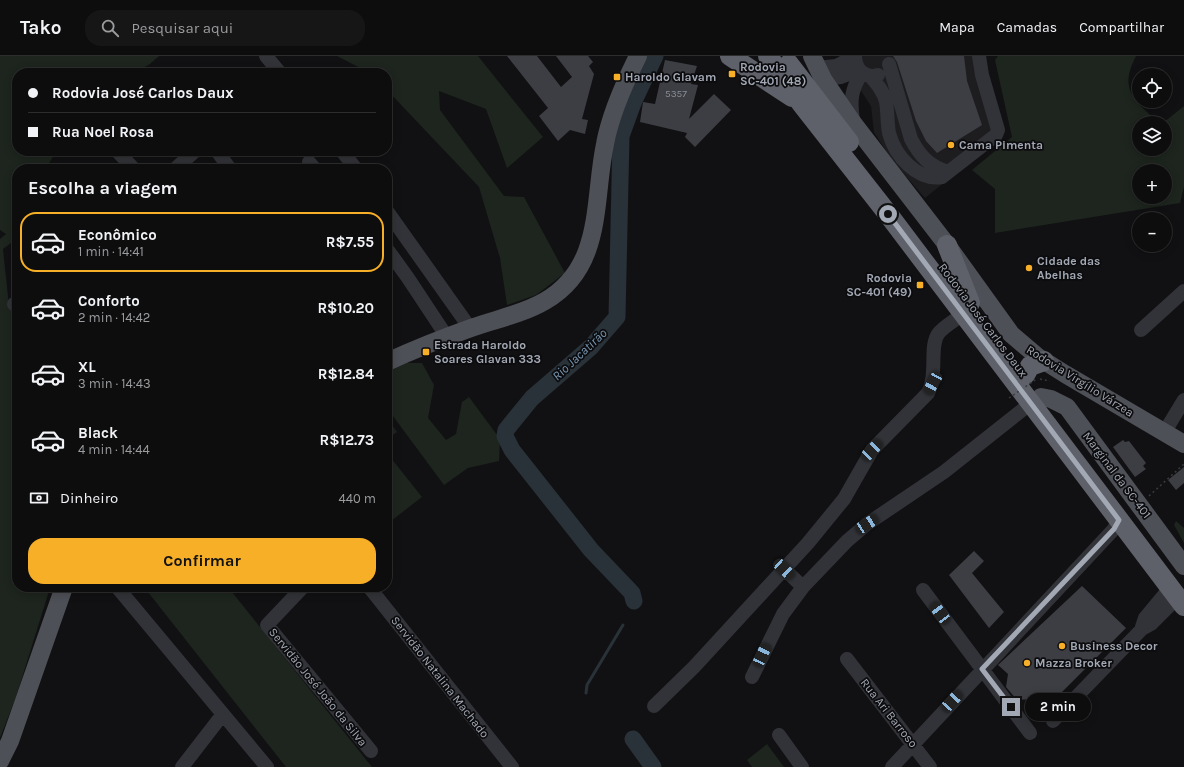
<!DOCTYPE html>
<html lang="pt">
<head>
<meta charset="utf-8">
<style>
	:root { --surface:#0d0d0e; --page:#161617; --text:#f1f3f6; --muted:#9a9c9e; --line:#2d2d2e; --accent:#f6af26 }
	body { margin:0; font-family:Karla,sans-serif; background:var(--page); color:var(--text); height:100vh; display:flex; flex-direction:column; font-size:15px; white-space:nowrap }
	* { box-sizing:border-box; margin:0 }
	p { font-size:13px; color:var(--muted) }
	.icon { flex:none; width:22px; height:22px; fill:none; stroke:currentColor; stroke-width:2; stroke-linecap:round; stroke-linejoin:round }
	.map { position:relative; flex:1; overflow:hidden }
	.details { position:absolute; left:12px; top:108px; width:380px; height:428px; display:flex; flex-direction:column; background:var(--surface); border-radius:16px; box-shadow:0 2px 10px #0003,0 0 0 1px var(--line) }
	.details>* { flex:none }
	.top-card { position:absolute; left:12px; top:12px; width:380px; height:88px; border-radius:16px; box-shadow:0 2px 10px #0003,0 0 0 1px var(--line); display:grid; align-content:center; height:88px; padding:0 16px; background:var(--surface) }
	.controls { position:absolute; left:1132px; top:12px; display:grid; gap:8px }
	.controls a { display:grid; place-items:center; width:40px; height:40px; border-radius:50%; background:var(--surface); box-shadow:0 2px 10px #0003,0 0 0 1px var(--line); font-size:20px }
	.end { position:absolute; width:18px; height:18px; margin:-9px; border:5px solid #a2a8b4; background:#111; box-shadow:0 0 0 2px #111 }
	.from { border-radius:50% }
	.bubble { position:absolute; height:28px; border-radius:14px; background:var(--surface); box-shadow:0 2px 10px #0003,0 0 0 1px var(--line); font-size:13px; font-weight:700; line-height:28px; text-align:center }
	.car { position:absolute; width:12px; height:24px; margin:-12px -6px; border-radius:5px; box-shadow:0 0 3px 1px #0007; background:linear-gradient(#222 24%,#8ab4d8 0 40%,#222 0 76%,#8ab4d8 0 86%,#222 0) }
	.top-card b { display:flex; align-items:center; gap:14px; height:38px; font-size:15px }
	.top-card b+b { border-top:1px solid var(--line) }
	.top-card i { width:10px; height:10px; background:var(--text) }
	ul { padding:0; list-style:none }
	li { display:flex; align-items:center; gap:12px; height:60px; margin:0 8px 6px; padding:0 8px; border:2px solid transparent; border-radius:16px }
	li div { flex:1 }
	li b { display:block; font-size:15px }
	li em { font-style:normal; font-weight:700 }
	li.on { border-color:var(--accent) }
	li>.icon { width:36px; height:36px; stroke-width:1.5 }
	h2 { padding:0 16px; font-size:18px; line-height:48px }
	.pay { display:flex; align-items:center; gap:10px; height:44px; padding:0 16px; font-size:15px }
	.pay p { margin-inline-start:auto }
	.primary-button { display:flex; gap:8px; margin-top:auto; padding:8px 16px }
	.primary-button a { flex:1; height:46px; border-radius:16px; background:var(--accent); color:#111; font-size:16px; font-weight:700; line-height:46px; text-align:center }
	header { display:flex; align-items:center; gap:24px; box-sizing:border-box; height:56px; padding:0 20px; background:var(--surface); border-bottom:1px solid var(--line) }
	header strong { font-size:19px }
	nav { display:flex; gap:22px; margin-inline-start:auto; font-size:14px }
	.search { width:280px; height:36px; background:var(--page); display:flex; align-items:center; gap:10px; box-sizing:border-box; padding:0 14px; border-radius:16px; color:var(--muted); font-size:15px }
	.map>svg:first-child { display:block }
</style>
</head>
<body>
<header>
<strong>Tako</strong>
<div class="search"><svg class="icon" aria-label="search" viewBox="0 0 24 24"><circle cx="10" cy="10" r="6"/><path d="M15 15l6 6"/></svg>Pesquisar aqui</div>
<nav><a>Mapa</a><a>Camadas</a><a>Compartilhar</a></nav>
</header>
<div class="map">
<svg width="1184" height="711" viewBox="0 0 1184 711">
	<rect width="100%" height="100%" fill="#111113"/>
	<path fill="#1d1d20" d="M 838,0 L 984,0 L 1003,79 L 925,142 L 891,103 L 874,76 L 871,50 Z"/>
	<path fill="#1d251e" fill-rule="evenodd" d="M 0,0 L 159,0 L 150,8 L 134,17 L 17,17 L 17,95 L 56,95 L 46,113 L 17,113 L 17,167 L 11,187 L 3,193 L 9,250 L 17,262 L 17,531 L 49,531 L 49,535 L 16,641 L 0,682 L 0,183 L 6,178 L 0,174 Z
		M 337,0 L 478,0 L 543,81 L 507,112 L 486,53 L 439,35 L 440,54 L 504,140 L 524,141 L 565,217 L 536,239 L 507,249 L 500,202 L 479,131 L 387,34 L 387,17 L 370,17 Z
		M 998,0 L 1136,0 C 1118,35 1135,44 1159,67 L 1139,67 L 1139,93 L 1165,93 L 1165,67 L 1163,67 L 1184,50 L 1184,131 L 1180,147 L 995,177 L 995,133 L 972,114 L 1012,81 L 995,4 ZM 1139,115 L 1165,115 L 1165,141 L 1139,141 Z
		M 407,307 L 422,307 L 434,329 L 428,362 L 446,384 L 456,378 L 462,346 L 469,341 L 500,383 L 499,405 L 468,412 L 444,429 L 387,352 L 387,316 Z
		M 387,362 L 397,376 L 387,383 Z
		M 387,397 L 422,441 L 387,468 Z
		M 1176,465 L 1184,472 L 1184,487 L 1174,469 Z
		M 144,531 L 228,531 L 372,711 L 286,711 Z
		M 767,688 L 784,711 L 752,711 L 747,704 Z"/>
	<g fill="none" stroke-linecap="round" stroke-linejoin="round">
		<path stroke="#293238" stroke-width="3" d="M 586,637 L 587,629 L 623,569"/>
		<path stroke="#293238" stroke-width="17" d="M 634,545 L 632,537 L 591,494 L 512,394 L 505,380 L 506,374 L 532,342 L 591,291 L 617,261 L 621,80 L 633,47 L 655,0
			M 633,683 L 653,711"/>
	</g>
	<path fill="#3d3e43" d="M 507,0 L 537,0 L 561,31 L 572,21 L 556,0 L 588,0 L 593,6 L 589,10 L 594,18 L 582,63 L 588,64 L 585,78 L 570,74 L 558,85 L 539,60 L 548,52 Z
		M 893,0 L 964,0 L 967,25 L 982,69 L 937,97 L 926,85 L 916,65 L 897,6 Z
		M 665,4 L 697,10 L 691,28 L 698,29 L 689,63 L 714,38 L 731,54 L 695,91 L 685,81 L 687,77 L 640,66 L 643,46 L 655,48 Z
		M 1123,384 L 1125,386 L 1129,385 L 1146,407 L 1143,410 L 1146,413 L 1135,421 L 1113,391 Z
		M 1184,411 L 1184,427 L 1176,434 L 1168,424 Z
		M 974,495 L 984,505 L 972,517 L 1004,556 L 989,572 L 949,519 Z
		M 1082,530 L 1126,572 L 1044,654 L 1033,643 L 1017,644 L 1006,631 L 1008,618 L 998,609 Z"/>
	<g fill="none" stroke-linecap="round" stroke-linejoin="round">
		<path stroke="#383a3f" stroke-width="1.5" stroke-dasharray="2 3" stroke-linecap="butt" d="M 1040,323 L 1050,325
			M 1149,440 L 1184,408"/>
		<path stroke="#323338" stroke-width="14" d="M 266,0 L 280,17
			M 855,0 C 855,13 865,23 878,19
			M 889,8 L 911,83 C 920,100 929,110 948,116
			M 817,12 L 836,10 L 855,1
			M 870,20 C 877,28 884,36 886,46 C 888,57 887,67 889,77 C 895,100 917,125 942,121 L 996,79 L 998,74 L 982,19 L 979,0
			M 823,23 L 841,21 L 859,14
			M 853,64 C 850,45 851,33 862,17
			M 117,95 L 134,113
			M 217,95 L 230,113
			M 342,95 L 356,113
			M 309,106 L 315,113
			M 175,113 L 195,95
			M 387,155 L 470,272
			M 387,193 L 408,222 L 447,281
			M 14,248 L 17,251
			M 1141,274 L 1184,235
			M 1164,377 L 1184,344
			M 784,513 L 803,531
			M 117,531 L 267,711
			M 303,531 L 267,569 L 371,695
			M 369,531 L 512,711
			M 923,534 L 1030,677
			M 1142,571 L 1145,562 L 1170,532
			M 847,603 L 930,711
			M 752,621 L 783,558 L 803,531 L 847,485 L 867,468 L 944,416 L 1031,347
			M 654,650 L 694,611 L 808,487 L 844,443 L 872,394 L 928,337 C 938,317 929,291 938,278 C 944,270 956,264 963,258
			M 1053,665 L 1142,573 L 1151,568 L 1178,541
			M 779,679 L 802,711
			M 182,711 L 223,658
			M 892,711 L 1114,473 L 1119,464"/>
		<path stroke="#4e5057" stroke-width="18" d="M 812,0 L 823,23 L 853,67 L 947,189 L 1011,278 L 1038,301 L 1065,318 L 1184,388
			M 387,306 C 415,293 443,282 471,272 C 496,263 523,258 545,245 C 604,211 593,145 605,88 C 610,60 625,26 638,0
			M 1041,341 L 1051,343 L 1067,351 L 1184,510
			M 0,705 L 10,685 L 64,531"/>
		<path stroke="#5e6169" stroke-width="20" d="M 730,0 L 792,41
			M 768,0 L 801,47 L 888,158 L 1184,550
			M 789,8 L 849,86
			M 947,189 L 970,247
			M 1025,319 L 1030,310 L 1044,305"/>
		<path stroke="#383a3f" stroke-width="1.5" stroke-dasharray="2 3" stroke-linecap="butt" d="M 1009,342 L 1038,322"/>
	</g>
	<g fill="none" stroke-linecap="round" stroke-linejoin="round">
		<path stroke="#a2a8b4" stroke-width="5" d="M 888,158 L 1119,464 L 1114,473 L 982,613 L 1011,651"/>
	</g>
	<g fill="#f6af26" stroke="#0c0c0e" stroke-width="1.5">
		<rect x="728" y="14" width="8" height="8" rx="2"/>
		<rect x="613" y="17" width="8" height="8" rx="2"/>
		<circle cx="951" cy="89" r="4"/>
		<circle cx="1029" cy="212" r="4"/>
		<rect x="916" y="225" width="8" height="8" rx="2"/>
		<rect x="422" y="292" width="8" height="8" rx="2"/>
		<circle cx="1062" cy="590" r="4"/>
		<circle cx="1027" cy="607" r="4"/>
	</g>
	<g text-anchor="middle" stroke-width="3.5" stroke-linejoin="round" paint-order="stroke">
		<g font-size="10" fill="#898e98">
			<text x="676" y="41">5357</text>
		</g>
		<g font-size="12" font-weight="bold" fill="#a2a8b4" stroke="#0c0c0e" text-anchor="start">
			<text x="740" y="15">Rodovia<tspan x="740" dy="14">SC-401 (48)</tspan></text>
			<text x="625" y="25">Haroldo Glavam</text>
			<text x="959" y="93">Cama Pimenta</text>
			<text x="1037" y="209">Cidade das<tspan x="1037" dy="14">Abelhas</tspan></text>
			<text x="912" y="226" text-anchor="end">Rodovia<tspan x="912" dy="14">SC-401 (49)</tspan></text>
			<text x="434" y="293">Estrada Haroldo<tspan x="434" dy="14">Soares Glavan 333</tspan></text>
			<text x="1070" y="594">Business Decor</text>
			<text x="1035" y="611">Mazza Broker</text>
		</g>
		<g font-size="12" fill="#a2a8b4" stroke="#0c0c0e">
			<text transform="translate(983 264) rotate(53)" y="4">Rodovia José Carlos Daux</text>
			<text transform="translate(1080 325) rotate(32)" y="4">Rodovia Virgílio Várzea</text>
			<text transform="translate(1117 419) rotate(53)" y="4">Marginal da SC-401</text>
			<text transform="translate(440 621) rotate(52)" y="4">Servidão Natalina Machado</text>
			<text transform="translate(318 631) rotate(51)" y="4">Servidão José João da Silva</text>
			<text transform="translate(889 657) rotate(52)" y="4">Rua Ari Barroso</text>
		</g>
		<g font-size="13" font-style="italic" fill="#7796b1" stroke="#0c0c0e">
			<text transform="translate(579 298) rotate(-43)" y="5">Rio Jacatirão</text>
		</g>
	</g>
</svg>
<div class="controls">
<a><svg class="icon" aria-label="locate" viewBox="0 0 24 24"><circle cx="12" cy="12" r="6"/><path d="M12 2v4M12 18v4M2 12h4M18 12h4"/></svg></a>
<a><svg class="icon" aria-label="layers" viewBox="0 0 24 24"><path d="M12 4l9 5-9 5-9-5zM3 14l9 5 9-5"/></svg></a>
<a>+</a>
<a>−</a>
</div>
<i class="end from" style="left:888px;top:158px"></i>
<i class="end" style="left:1011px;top:651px"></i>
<div class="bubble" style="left:1025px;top:637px;width:66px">2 min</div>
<i class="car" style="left:933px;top:327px;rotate:209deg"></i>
<i class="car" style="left:872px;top:394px;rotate:44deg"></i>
<i class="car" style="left:867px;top:468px;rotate:57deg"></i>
<i class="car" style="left:784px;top:513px;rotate:133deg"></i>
<i class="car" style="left:940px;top:557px;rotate:323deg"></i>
<i class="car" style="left:762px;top:599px;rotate:25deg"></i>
<i class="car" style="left:952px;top:645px;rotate:43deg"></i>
<div class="top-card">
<b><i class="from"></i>Rodovia José Carlos Daux</b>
<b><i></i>Rua Noel Rosa</b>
</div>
<section class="details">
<h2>Escolha a viagem</h2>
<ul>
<li class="on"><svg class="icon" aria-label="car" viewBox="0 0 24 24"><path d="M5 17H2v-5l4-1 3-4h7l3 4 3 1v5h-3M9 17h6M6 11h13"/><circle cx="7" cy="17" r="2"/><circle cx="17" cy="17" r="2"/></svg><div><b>Econômico</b><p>1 min · 14:41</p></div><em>R$7.55</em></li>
<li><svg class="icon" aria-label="car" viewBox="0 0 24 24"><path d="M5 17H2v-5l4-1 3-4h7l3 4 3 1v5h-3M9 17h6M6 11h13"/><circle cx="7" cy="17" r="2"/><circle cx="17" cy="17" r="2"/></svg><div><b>Conforto</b><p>2 min · 14:42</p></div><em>R$10.20</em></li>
<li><svg class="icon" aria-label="car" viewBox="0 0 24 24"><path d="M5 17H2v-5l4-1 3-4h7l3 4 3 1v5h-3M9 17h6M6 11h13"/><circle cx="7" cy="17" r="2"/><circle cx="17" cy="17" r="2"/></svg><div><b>XL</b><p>3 min · 14:43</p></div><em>R$12.84</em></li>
<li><svg class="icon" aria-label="car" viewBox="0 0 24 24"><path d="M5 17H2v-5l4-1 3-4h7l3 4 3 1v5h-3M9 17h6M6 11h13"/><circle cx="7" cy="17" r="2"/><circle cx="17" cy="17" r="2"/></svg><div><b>Black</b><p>4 min · 14:44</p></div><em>R$12.73</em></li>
</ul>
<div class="pay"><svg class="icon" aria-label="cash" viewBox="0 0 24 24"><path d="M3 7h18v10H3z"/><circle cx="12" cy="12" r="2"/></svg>Dinheiro<p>440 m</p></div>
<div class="primary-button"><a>Confirmar</a></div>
</section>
</div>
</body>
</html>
